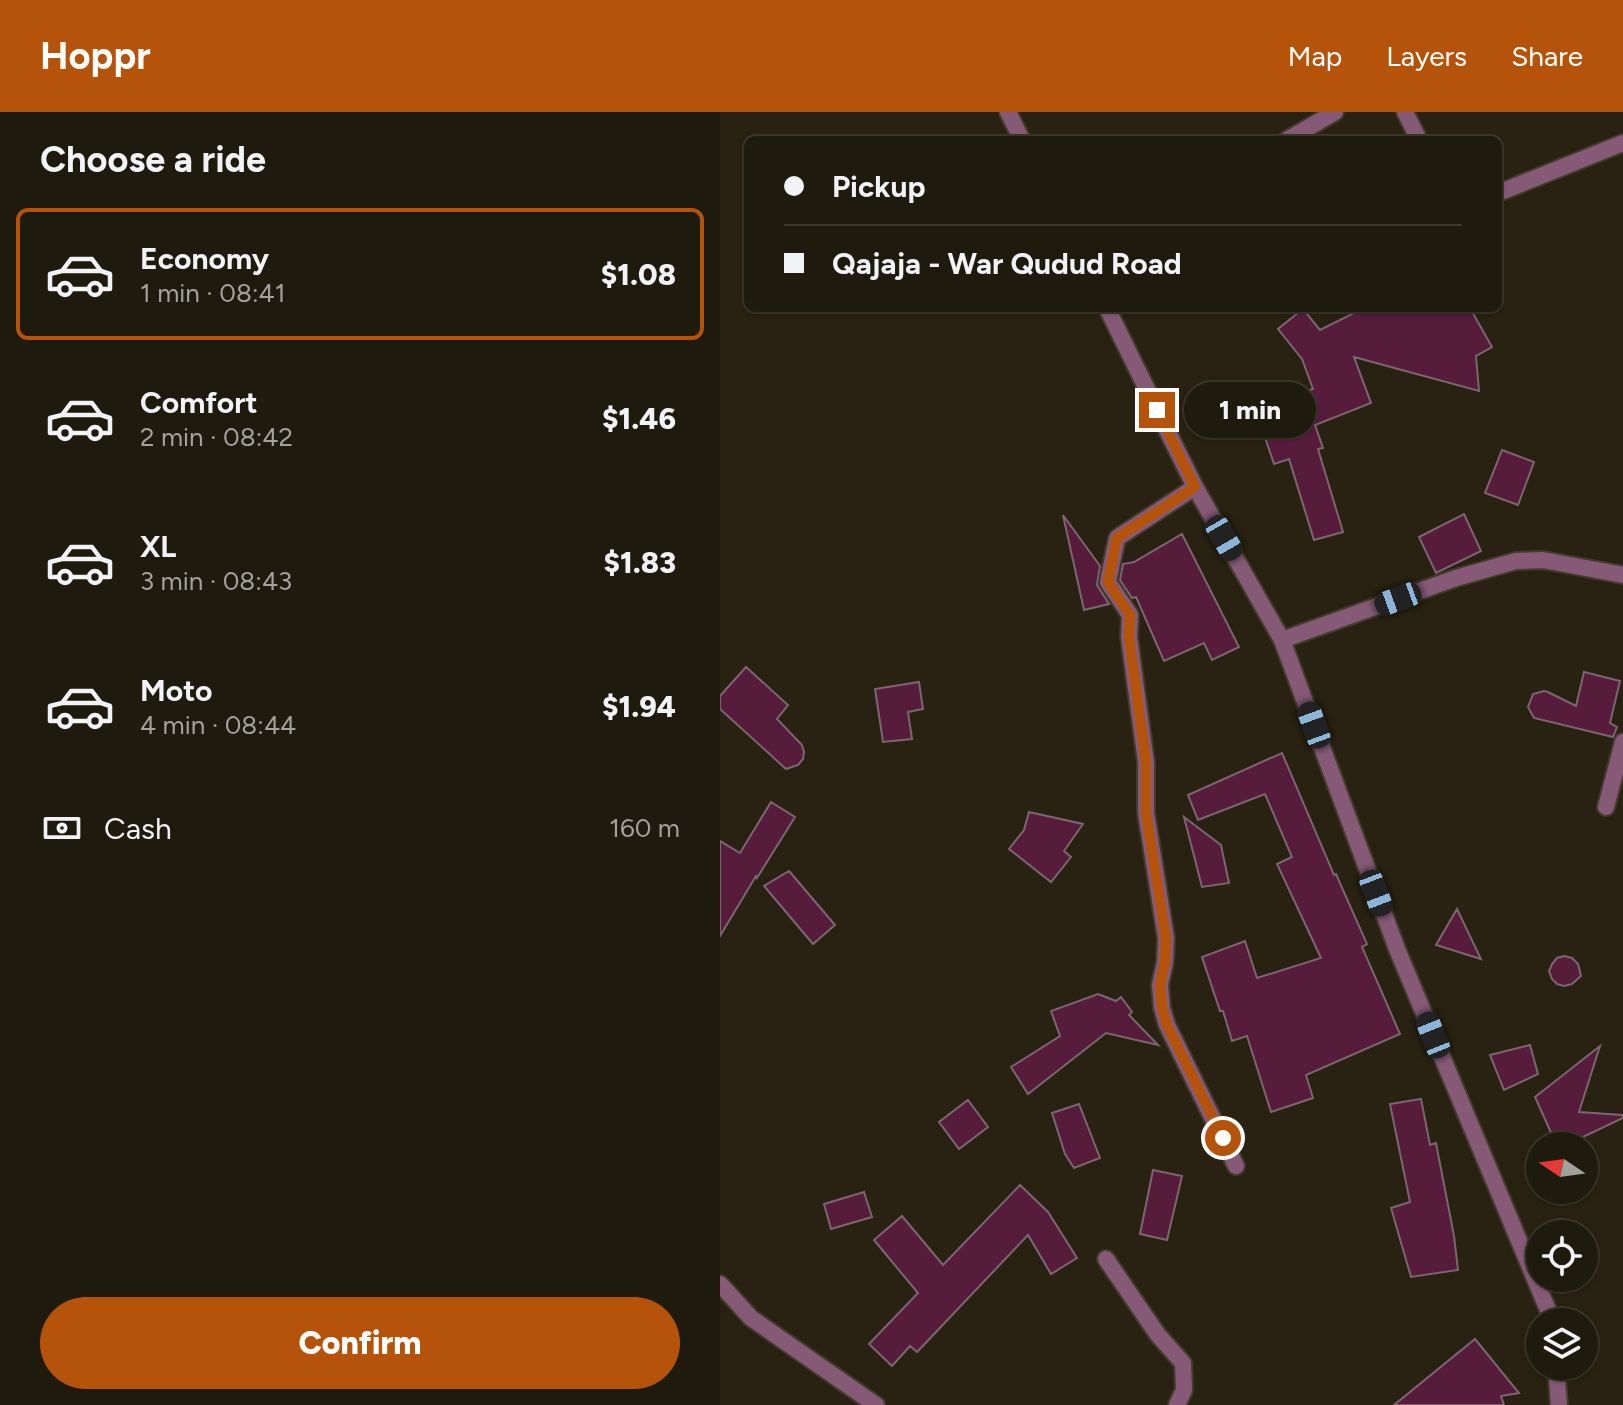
<!DOCTYPE html>
<html lang="en">
<head>
<meta charset="utf-8">
<style>
	:root { --surface:#1f1a0e; --page:#272317; --text:#f1f3f6; --muted:#a1a19e; --line:#3c382e; --accent:#b45309 }
	body { margin:0; font-family:Figtree,sans-serif; background:var(--page); color:var(--text); height:100vh; display:flex; flex-direction:column; font-size:30px; white-space:nowrap }
	* { box-sizing:border-box; margin:0 }
	p { font-size:26px; color:var(--muted) }
	.icon { flex:none; width:44px; height:44px; fill:none; stroke:currentColor; stroke-width:2; stroke-linecap:round; stroke-linejoin:round }
	.map { position:relative; flex:1; overflow:hidden }
	.drawer { display:flex; flex-direction:column; background:var(--surface); width:720px }
	.drawer>* { flex:none }
	.top-card { position:absolute; left:24px; top:24px; width:758px; height:176px; border-radius:12px; box-shadow:0 2px 6px #0004,0 0 0 2px var(--line); display:grid; align-content:center; height:176px; padding:0 40px; background:var(--surface) }
	.needle { width:52px; rotate:283deg }
	.buttons { position:absolute; left:806px; top:1020px; display:grid; gap:16px }
	.buttons a { display:grid; place-items:center; width:72px; height:72px; border-radius:50%; background:var(--surface); box-shadow:0 2px 6px #0004,0 0 0 2px var(--line); font-size:40px }
	.end { position:absolute; width:36px; height:36px; margin:-18px; border:10px solid #b45309; background:#fff; box-shadow:0 0 0 4px #fff }
	.from { border-radius:50% }
	.bubble { position:absolute; height:56px; border-radius:28px; background:var(--surface); box-shadow:0 2px 6px #0004,0 0 0 2px var(--line); font-size:26px; font-weight:800; line-height:56px; text-align:center }
	.car { position:absolute; width:24px; height:48px; margin:-24px -12px; border-radius:10px; box-shadow:0 0 6px 2px #0007; background:linear-gradient(#222 24%,#8ab4d8 0 40%,#222 0 76%,#8ab4d8 0 86%,#222 0) }
	.top-card b { display:flex; align-items:center; gap:28px; height:76px; font-size:30px }
	.top-card b+b { border-top:2px solid var(--line) }
	.top-card i { width:20px; height:20px; background:var(--text) }
	ul { padding:0; list-style:none }
	li { display:flex; align-items:center; gap:24px; height:132px; margin:0 16px 12px; padding:0 24px; border:4px solid transparent; border-radius:12px }
	li div { flex:1 }
	li b { display:block; font-size:30px }
	li em { font-style:normal; font-weight:800 }
	li.active { border-color:var(--accent) }
	li>.icon { width:72px; height:72px; stroke-width:1.5 }
	h2 { padding:0 40px; font-size:36px; line-height:96px }
	.pay { display:flex; align-items:center; gap:20px; height:88px; padding:0 40px; font-size:30px }
	.pay p { margin-inline-start:auto }
	.primary-button { display:flex; gap:16px; margin-top:auto; padding:16px 40px }
	.primary-button a { flex:1; height:92px; border-radius:48px; background:var(--accent); color:#fff; font-size:32px; font-weight:800; line-height:92px; text-align:center }
	header { display:flex; align-items:center; gap:48px; box-sizing:border-box; height:112px; padding:0 40px; background:var(--accent); color:#fff }
	header strong { font-size:38px }
	nav { display:flex; gap:44px; margin-inline-start:auto; font-size:28px }
	main { display:flex; flex:1; min-height:0 }
	.map>svg:first-child { display:block }
</style>
</head>
<body>
<header>
<strong>Hoppr</strong>
<nav><a>Map</a><a>Layers</a><a>Share</a></nav>
</header>
<main>
<section class="drawer">
<h2>Choose a ride</h2>
<ul>
<li class="active"><svg class="icon" aria-label="car" viewBox="0 0 24 24"><path d="M5 17H2v-5l4-1 3-4h7l3 4 3 1v5h-3M9 17h6M6 11h13"/><circle cx="7" cy="17" r="2"/><circle cx="17" cy="17" r="2"/></svg><div><b>Economy</b><p>1 min · 08:41</p></div><em>$1.08</em></li>
<li><svg class="icon" aria-label="car" viewBox="0 0 24 24"><path d="M5 17H2v-5l4-1 3-4h7l3 4 3 1v5h-3M9 17h6M6 11h13"/><circle cx="7" cy="17" r="2"/><circle cx="17" cy="17" r="2"/></svg><div><b>Comfort</b><p>2 min · 08:42</p></div><em>$1.46</em></li>
<li><svg class="icon" aria-label="car" viewBox="0 0 24 24"><path d="M5 17H2v-5l4-1 3-4h7l3 4 3 1v5h-3M9 17h6M6 11h13"/><circle cx="7" cy="17" r="2"/><circle cx="17" cy="17" r="2"/></svg><div><b>XL</b><p>3 min · 08:43</p></div><em>$1.83</em></li>
<li><svg class="icon" aria-label="car" viewBox="0 0 24 24"><path d="M5 17H2v-5l4-1 3-4h7l3 4 3 1v5h-3M9 17h6M6 11h13"/><circle cx="7" cy="17" r="2"/><circle cx="17" cy="17" r="2"/></svg><div><b>Moto</b><p>4 min · 08:44</p></div><em>$1.94</em></li>
</ul>
<div class="pay"><svg class="icon" aria-label="cash" viewBox="0 0 24 24"><path d="M3 7h18v10H3z"/><circle cx="12" cy="12" r="2"/></svg>Cash<p>160 m</p></div>
<div class="primary-button"><a>Confirm</a></div>
</section>
<div class="map">
<svg width="903" height="1293" viewBox="0 0 903 1293">
	<rect width="100%" height="100%" fill="#292212"/>
	<path fill="#571c3c" stroke="#7b6670" stroke-width="2" d="M 644,196 L 750,196 L 772,235 L 756,244 L 759,279 L 634,245 L 651,291 L 595,313 L 603,336 L 598,337 L 623,420 L 594,428 L 569,347 L 554,352 L 535,296 L 593,277 L 582,247 L 558,217 L 583,197 L 600,218 Z
		M 782,338 L 814,350 L 798,393 L 765,381 Z
		M 744,402 L 761,439 L 716,461 L 699,425 Z
		M 343,403 L 380,454 L 377,473 L 389,492 L 364,498 Z
		M 462,422 L 519,535 L 492,548 L 484,531 L 444,549 L 416,485 L 412,486 L 400,468 L 403,452 L 414,450 Z
		M 26,555 L 68,593 L 57,607 L 82,633 L 84,640 L 83,647 L 78,653 L 66,657 L 0,597 L 0,584 Z
		M 864,560 L 900,569 L 890,611 L 897,615 L 893,625 L 814,606 L 808,595 L 813,582 L 824,579 L 828,580 L 856,594 Z
		M 199,570 L 203,597 L 188,600 L 192,627 L 163,630 L 155,577 Z
		M 562,641 L 614,763 L 616,762 L 647,832 L 642,835 L 680,922 L 586,963 L 593,986 L 551,1000 L 527,924 L 512,929 L 503,899 L 500,899 L 482,845 L 525,829 L 537,866 L 601,846 L 557,752 L 572,745 L 545,682 L 478,708 L 468,683 Z
		M 51,690 L 75,705 L 37,766 L 36,764 L 0,824 L 0,729 L 20,741 Z
		M 309,700 L 363,712 L 344,739 L 351,745 L 331,770 L 289,737 L 304,718 Z
		M 464,705 L 501,733 L 509,771 L 482,775 Z
		M 69,759 L 115,813 L 93,832 L 44,774 Z
		M 737,797 L 761,847 L 716,833 Z
		M 844,844 L 852,846 L 858,852 L 861,864 L 852,872 L 844,874 L 837,872 L 832,867 L 829,859 L 832,852 L 837,846 Z
		M 378,882 L 396,889 L 401,885 L 412,900 L 409,903 L 438,933 L 386,921 L 308,982 L 291,955 L 340,924 L 331,899 Z
		M 810,933 L 818,962 L 784,978 L 770,943 Z
		M 880,934 L 859,1000 L 903,1003 L 903,1006 L 844,1034 L 837,1034 L 815,985 Z
		M 701,987 L 710,1033 L 716,1031 L 734,1124 L 738,1158 L 691,1165 L 671,1096 L 690,1090 L 670,992 Z
		M 248,988 L 268,1015 L 239,1037 L 219,1010 Z
		M 359,992 L 380,1046 L 354,1056 L 345,1042 L 332,1001 Z
		M 433,1058 L 462,1064 L 447,1128 L 420,1122 Z
		M 300,1073 L 328,1100 L 357,1146 L 331,1162 L 308,1123 L 197,1240 L 190,1234 L 172,1254 L 149,1232 L 198,1181 L 154,1128 L 182,1104 L 223,1153 Z
		M 144,1080 L 152,1105 L 111,1117 L 104,1092 Z
		M 755,1227 L 799,1281 L 781,1284 L 784,1293 L 674,1293 Z"/>
	<g fill="none" stroke-linecap="round" stroke-linejoin="round">
		<g stroke="#433c2d" stroke-width="20">
			<path id="minor" d="M 685,0 L 699,28
				M 567,28 L 615,0
				M 778,81 L 903,31
				M 475,375 L 397,426 L 388,470 L 410,503 L 409,525 L 426,650 L 426,701 L 446,826 L 445,850 L 440,873 L 442,896 L 447,913 L 516,1054
				M 562,528 L 736,466 L 796,449 L 823,448 L 903,463
				M 886,695 L 903,630
				M 386,1147 L 438,1223 L 463,1251 L 464,1278 L 457,1293"/>
		</g>
		<g stroke="#433c2d" stroke-width="20">
			<path id="tertiary" d="M 288,0 L 302,28
				M 387,196 L 475,375 L 562,528 L 677,837 L 833,1210
				M 0,1172 L 31,1206 L 156,1293
				M 836,1254 L 839,1293"/>
		</g>
		<use href="#minor" stroke="#865a77" stroke-width="16"/>
		<use href="#tertiary" stroke="#865a77" stroke-width="16"/>
	</g>
	<g fill="none" stroke-linecap="round" stroke-linejoin="round">
		<path stroke="#b45309" stroke-width="10" d="M 437,298 L 475,375 L 397,426 L 388,470 L 410,503 L 409,525 L 426,650 L 426,701 L 446,826 L 445,850 L 440,873 L 442,896 L 447,913 L 503,1026"/>
	</g>
</svg>
<div class="buttons">
<a><svg class="needle" viewBox="-14 -14 28 28"><path d="M0-13l5 13h-10z" fill="#e53935"/><path d="M0 13l5-13h-10z" fill="#a1a19e"/></svg></a>
<a><svg class="icon" aria-label="locate" viewBox="0 0 24 24"><circle cx="12" cy="12" r="6"/><path d="M12 2v4M12 18v4M2 12h4M18 12h4"/></svg></a>
<a><svg class="icon" aria-label="layers" viewBox="0 0 24 24"><path d="M12 4l9 5-9 5-9-5zM3 14l9 5 9-5"/></svg></a>
</div>
<i class="end from" style="left:503px;top:1026px"></i>
<i class="end" style="left:437px;top:298px"></i>
<div class="bubble" style="left:464px;top:270px;width:132px">1 min</div>
<i class="car" style="left:504px;top:426px;rotate:150deg"></i>
<i class="car" style="left:678px;top:487px;rotate:250deg"></i>
<i class="car" style="left:594px;top:613px;rotate:340deg"></i>
<i class="car" style="left:656px;top:781px;rotate:159deg"></i>
<i class="car" style="left:713px;top:923px;rotate:338deg"></i>
<div class="top-card">
<b><i class="from"></i>Pickup</b>
<b><i></i>Qajaja - War Qudud Road</b>
</div>
</div>
</main>
</body>
</html>
